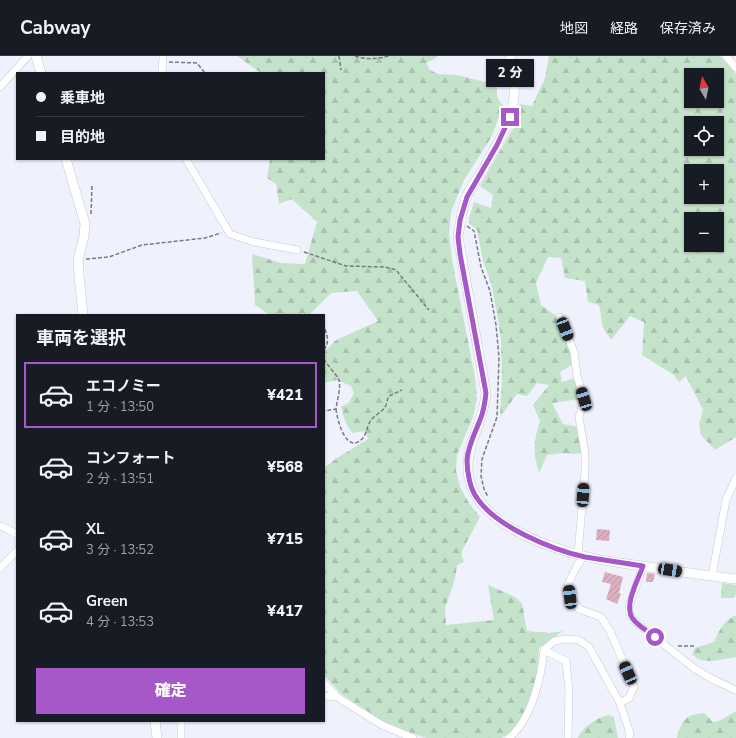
<!DOCTYPE html>
<html lang="ja">
<head>
<meta charset="utf-8">
<style>
	:root { --surface:#171b24; --page:#242831; --text:#f1f3f6; --muted:#9ea1a6; --line:#363941; --accent:#a657c8 }
	body { margin:0; font-family:"Nunito Sans","Noto Sans JP",sans-serif; background:var(--page); color:var(--text); height:100vh; display:flex; flex-direction:column; font-size:15px; white-space:nowrap }
	* { box-sizing:border-box; margin:0 }
	p { font-size:13px; color:var(--muted) }
	.icon { flex:none; width:22px; height:22px; fill:none; stroke:currentColor; stroke-width:2; stroke-linecap:round; stroke-linejoin:round }
	.map { position:relative; flex:1; overflow:hidden }
	.details { position:absolute; left:16px; top:258px; width:309px; height:408px; display:flex; flex-direction:column; background:var(--surface); border-radius:0px; box-shadow:0 1px 3px #0004 }
	.details>* { flex:none }
	.top-card { position:absolute; left:16px; top:16px; width:309px; height:88px; border-radius:0px; box-shadow:0 1px 3px #0004; display:grid; align-content:center; height:88px; padding:0 20px; background:var(--surface) }
	.needle { width:26px; rotate:351deg }
	.fabs { position:absolute; left:684px; top:12px; display:grid; gap:8px }
	.fabs a { display:grid; place-items:center; width:40px; height:40px; border-radius:0px; background:var(--surface); box-shadow:0 1px 3px #0004; font-size:20px }
	.end { position:absolute; width:18px; height:18px; margin:-9px; border:5px solid #a657c8; background:#fff; box-shadow:0 0 0 2px #fff }
	.from { border-radius:50% }
	.bubble { position:absolute; height:28px; border-radius:0px; background:var(--surface); box-shadow:0 1px 3px #0004; font-size:13px; font-weight:800; line-height:28px; text-align:center }
	.car { position:absolute; width:12px; height:24px; margin:-12px -6px; border-radius:5px; box-shadow:0 0 3px 1px #0007; background:linear-gradient(#222 24%,#8ab4d8 0 40%,#222 0 76%,#8ab4d8 0 86%,#222 0) }
	.top-card b { display:flex; align-items:center; gap:14px; height:38px; font-size:15px }
	.top-card b+b { border-top:1px solid var(--line) }
	.top-card i { width:10px; height:10px; background:var(--text) }
	ul { padding:0; list-style:none }
	li { display:flex; align-items:center; gap:12px; height:66px; margin:0 8px 6px; padding:0 12px; border:2px solid transparent; border-radius:0px }
	li div { flex:1 }
	li b { display:block; font-size:15px }
	li em { font-style:normal; font-weight:800 }
	li.current { border-color:var(--accent) }
	li>.icon { width:36px; height:36px; stroke-width:1.5 }
	h2 { padding:0 20px; font-size:18px; line-height:48px }
	.button { display:flex; gap:8px; margin-top:auto; padding:8px 20px }
	.button a { flex:1; height:46px; border-radius:0px; background:var(--accent); color:#fff; font-size:16px; font-weight:800; line-height:46px; text-align:center }
	header { display:flex; align-items:center; gap:24px; box-sizing:border-box; height:56px; padding:0 20px; background:var(--surface); border-bottom:1px solid var(--line) }
	header strong { font-size:19px }
	nav { display:flex; gap:22px; margin-inline-start:auto; font-size:14px }
	.map>svg:first-child { display:block }
</style>
</head>
<body>
<header>
<strong>Cabway</strong>
<nav><a>地図</a><a>経路</a><a>保存済み</a></nav>
</header>
<div class="map">
<svg width="736" height="682" viewBox="0 0 736 682">
	<defs>
		<pattern id="forest-firs" width="22" height="20" patternUnits="userSpaceOnUse"><rect width="22" height="20" fill="#c5e3cb"/><path d="M5 1l3.5 6h-7zM16 11l3.5 6h-7z" fill="#a8c2ae"/></pattern>
		<pattern id="building-hatch" width="6" height="6" patternUnits="userSpaceOnUse"><rect width="6" height="6" fill="#ddb0bf"/><path d="M-1 1l2-2M0 6l6-6M5 7l2-2" fill="none" stroke="#bd96a3"/></pattern>
	</defs>
	<rect width="100%" height="100%" fill="#eff2fd"/>
	<path fill="url(#forest-firs)" fill-rule="evenodd" d="M 237,0 L 437,0 L 436,2 L 426,7 L 430,14 L 438,18 L 457,19 L 497,29 L 497,41 L 503,50 L 492,80 L 464,124 L 451,156 L 449,178 L 453,209 L 475,321 L 477,343 L 473,361 L 457,399 L 456,414 L 460,431 L 469,447 L 480,461 L 462,495 L 462,500 L 464,506 L 457,509 L 455,523 L 445,552 L 446,569 L 494,564 L 488,529 L 515,541 L 522,547 L 527,575 L 549,577 L 563,575 L 539,592 L 538,614 L 529,644 L 521,663 L 512,676 L 501,682 L 426,682 L 386,667 L 341,638 L 324,619 L 324,412 L 337,402 L 368,383 L 365,375 L 353,377 C 345,370 344,360 341,350 L 348,348 L 354,337 L 351,330 L 337,324 L 324,327 L 324,296 L 336,284 L 378,265 L 357,235 L 331,237 L 309,259 L 270,259 L 255,249 L 252,198 L 281,207 L 305,208 L 317,166 L 292,143 L 279,148 L 276,128 L 267,122 L 270,103 L 324,103 L 324,17 L 261,17 Z
		M 549,0 L 720,0 L 736,18 L 736,381 L 715,394 L 701,379 L 699,368 L 703,354 L 686,320 L 679,326 L 674,319 L 642,299 L 644,266 L 630,260 L 611,284 L 603,272 L 599,249 L 588,246 L 585,225 L 565,222 L 561,202 L 548,201 L 536,227 L 541,249 L 558,261 L 571,296 L 573,308 L 560,316 L 562,326 L 574,322 L 580,343 L 552,347 L 563,368 L 578,371 L 582,397 L 573,398 L 565,397 L 547,399 L 539,417 C 532,396 534,385 540,365 L 533,349 L 549,329 L 537,327 L 527,340 L 517,338 L 500,361 L 502,324 L 501,284 L 497,257 L 491,227 L 483,205 L 477,174 L 469,167 L 469,162 L 474,146 L 491,152 L 493,139 L 480,130 L 515,69 L 520,48 L 532,50 L 545,22 ZM 691,19 L 717,19 L 717,45 L 691,45 ZM 691,67 L 717,67 L 717,93 L 691,93 ZM 691,115 L 717,115 L 717,141 L 691,141 ZM 691,163 L 717,163 L 717,189 L 691,189 Z
		M 722,527 L 736,529 L 736,538 L 734,542 L 721,542 Z
		M 736,559 L 736,601 C 722,603 702,610 692,598 L 695,592 L 714,586 C 719,575 723,565 736,559 Z
		M 736,655 L 736,682 L 677,682 C 682,663 686,659 704,657 L 713,666 L 719,665 Z
		M 609,659 L 614,661 L 618,682 L 578,682 C 582,671 598,661 609,659 Z"/>
	<path fill="url(#building-hatch)" d="M 597,473 L 610,474 L 609,485 L 596,484 Z
		M 605,516 L 623,521 L 619,537 L 621,538 L 617,548 L 606,543 L 611,528 L 602,526 Z
		M 647,517 L 655,518 L 653,526 L 646,526 Z"/>
	<g fill="none" stroke-linecap="round" stroke-linejoin="round">
		<g stroke="#c6c9d3" stroke-width="8">
			<path id="minor" d="M 726,0 L 736,12
				M 162,17 L 163,0
				M 0,31 L 28,0
				M 186,103 L 230,178 L 254,186 L 297,194
				M 560,261 L 574,296 L 577,320 L 584,343 L 579,361 L 585,398 L 585,416 L 578,498
				M 0,470 L 17,478
				M 584,500 L 577,510 L 568,528 L 570,541 L 579,553 L 601,561 L 610,575 L 634,631 L 629,642 L 620,647
				M 643,510 L 629,550 L 629,556 L 633,564 L 695,613 L 714,624 L 736,634
				M 0,512 L 17,495
				M 712,520 L 726,444 L 736,422
				M 544,594 L 566,605 L 569,634 L 568,682
				M 324,627 L 337,641 L 382,669 L 413,682
				M 324,640 L 337,641
				M 181,665 L 181,682
				M 509,682 C 532,663 541,622 544,594 L 554,585 L 566,583 L 579,584 L 589,591 L 620,647 L 630,677 L 629,682"/>
		</g>
		<g stroke="#c6c9d3" stroke-width="10">
			<path id="tertiary" d="M 36,0 L 41,17
				M 510,0 C 523,50 506,73 482,115 C 477,124 470,132 466,142 C 462,154 460,167 458,181 L 486,337 C 484,368 463,390 469,422 C 478,467 544,490 583,500 C 606,506 631,508 655,512 C 682,516 709,520 736,523
				M 66,103 L 85,168 L 84,180 L 78,204 L 79,219 L 83,259
				M 155,665 L 157,682"/>
		</g>
		<path stroke="#787a81" stroke-width="1.5" stroke-dasharray="4 2" stroke-linecap="butt" d="M 339,0 L 341,14
			M 355,0 C 366,4 378,3 389,0
			M 169,6 L 197,7 L 205,17
			M 91,158 L 92,128
			M 467,170 L 474,175 L 481,211 L 490,235 L 496,269 L 499,301 L 497,361 L 482,403 L 481,420 L 484,433 L 488,441
			M 304,196 L 346,210 L 385,211 L 396,214 L 429,254
			M 86,203 L 109,201 L 142,189 L 205,182 L 221,177
			M 324,294 C 329,286 328,282 325,273
			M 324,303 C 327,309 337,319 339,324 C 341,332 337,345 336,353 L 324,355
			M 336,353 C 337,363 346,399 362,383 C 366,379 367,370 371,364 C 375,359 382,356 385,351 C 387,348 387,343 389,340 L 402,334
			M 678,590 L 695,590"/>
		<use href="#minor" stroke="#fff" stroke-width="7"/>
		<use href="#tertiary" stroke="#fff" stroke-width="9"/>
	</g>
	<g fill="none" stroke-linecap="round" stroke-linejoin="round">
		<path stroke="#a657c8" stroke-width="5" d="M 510,61 L 497,89 L 467,141 L 460,164 L 458,181 L 460,198 L 486,337 C 485,346 484,355 480,364 C 475,377 468,390 467,404 C 467,416 470,433 477,442 C 496,471 553,494 585,501 C 604,504 624,507 643,510 C 638,524 623,550 633,563 C 638,570 648,575 655,581"/>
	</g>
</svg>
<div class="fabs">
<a><svg class="needle" viewBox="-14 -14 28 28"><path d="M0-13l5 13h-10z" fill="#e53935"/><path d="M0 13l5-13h-10z" fill="#9ea1a6"/></svg></a>
<a><svg class="icon" aria-label="locate" viewBox="0 0 24 24"><circle cx="12" cy="12" r="6"/><path d="M12 2v4M12 18v4M2 12h4M18 12h4"/></svg></a>
<a>+</a>
<a>−</a>
</div>
<i class="end from" style="left:655px;top:581px"></i>
<i class="end" style="left:510px;top:61px"></i>
<div class="bubble" style="left:486px;top:3px;width:48px">2 分</div>
<i class="car" style="left:565px;top:273px;rotate:159deg"></i>
<i class="car" style="left:584px;top:343px;rotate:343deg"></i>
<i class="car" style="left:583px;top:439px;rotate:4deg"></i>
<i class="car" style="left:670px;top:514px;rotate:99deg"></i>
<i class="car" style="left:570px;top:541px;rotate:353deg"></i>
<i class="car" style="left:628px;top:617px;rotate:336deg"></i>
<div class="top-card">
<b><i class="from"></i>乗車地</b>
<b><i></i>目的地</b>
</div>
<section class="details">
<h2>車両を選択</h2>
<ul>
<li class="current"><svg class="icon" aria-label="car" viewBox="0 0 24 24"><path d="M5 17H2v-5l4-1 3-4h7l3 4 3 1v5h-3M9 17h6M6 11h13"/><circle cx="7" cy="17" r="2"/><circle cx="17" cy="17" r="2"/></svg><div><b>エコノミー</b><p>1 分 · 13:50</p></div><em>¥421</em></li>
<li><svg class="icon" aria-label="car" viewBox="0 0 24 24"><path d="M5 17H2v-5l4-1 3-4h7l3 4 3 1v5h-3M9 17h6M6 11h13"/><circle cx="7" cy="17" r="2"/><circle cx="17" cy="17" r="2"/></svg><div><b>コンフォート</b><p>2 分 · 13:51</p></div><em>¥568</em></li>
<li><svg class="icon" aria-label="car" viewBox="0 0 24 24"><path d="M5 17H2v-5l4-1 3-4h7l3 4 3 1v5h-3M9 17h6M6 11h13"/><circle cx="7" cy="17" r="2"/><circle cx="17" cy="17" r="2"/></svg><div><b>XL</b><p>3 分 · 13:52</p></div><em>¥715</em></li>
<li><svg class="icon" aria-label="car" viewBox="0 0 24 24"><path d="M5 17H2v-5l4-1 3-4h7l3 4 3 1v5h-3M9 17h6M6 11h13"/><circle cx="7" cy="17" r="2"/><circle cx="17" cy="17" r="2"/></svg><div><b>Green</b><p>4 分 · 13:53</p></div><em>¥417</em></li>
</ul>
<div class="button"><a>確定</a></div>
</section>
</div>
</body>
</html>
